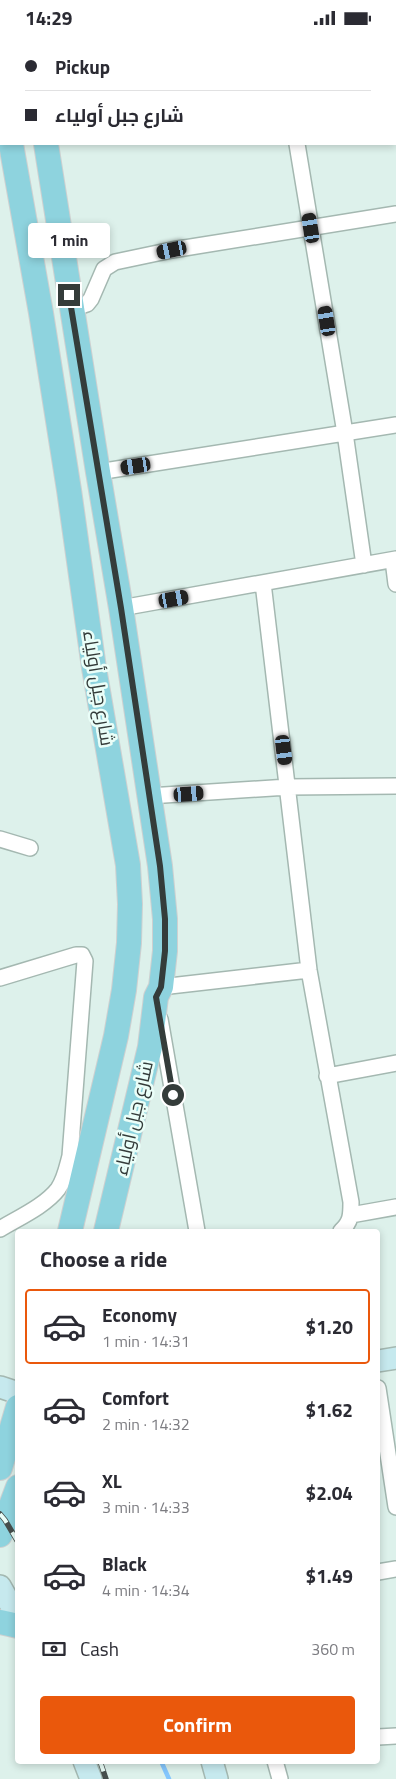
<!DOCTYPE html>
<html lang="en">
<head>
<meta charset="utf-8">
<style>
	:root { --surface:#fff; --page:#f7f7f7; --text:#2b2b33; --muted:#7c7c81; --line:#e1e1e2; --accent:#ea580c }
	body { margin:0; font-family:"Titillium Web",Cairo,sans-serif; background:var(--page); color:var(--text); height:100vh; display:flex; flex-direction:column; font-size:19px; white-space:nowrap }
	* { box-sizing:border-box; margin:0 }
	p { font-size:16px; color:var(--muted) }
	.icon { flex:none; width:28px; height:28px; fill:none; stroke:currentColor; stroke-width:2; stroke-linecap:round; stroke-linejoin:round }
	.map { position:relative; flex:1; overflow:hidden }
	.sheet { position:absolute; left:15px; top:1194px; width:365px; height:535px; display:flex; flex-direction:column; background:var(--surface); border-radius:5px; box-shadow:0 2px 8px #0003 }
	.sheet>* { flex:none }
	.hud { position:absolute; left:0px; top:0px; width:396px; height:110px; box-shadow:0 2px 8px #0003; display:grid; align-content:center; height:110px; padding:0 25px; background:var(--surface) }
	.end { position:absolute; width:22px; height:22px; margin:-11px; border:6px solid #343c3a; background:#fff; box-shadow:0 0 0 2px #fff }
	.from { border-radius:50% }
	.bubble { position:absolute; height:35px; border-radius:5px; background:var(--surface); box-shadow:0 2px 8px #0003; font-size:16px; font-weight:700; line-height:35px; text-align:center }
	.car { position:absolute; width:15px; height:30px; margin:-15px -8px; border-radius:6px; box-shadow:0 0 4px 1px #0007; background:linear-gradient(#222 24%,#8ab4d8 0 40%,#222 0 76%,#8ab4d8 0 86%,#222 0) }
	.hud b { display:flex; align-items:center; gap:18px; height:48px; font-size:19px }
	.hud b+b { border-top:1px solid var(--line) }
	.hud i { width:12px; height:12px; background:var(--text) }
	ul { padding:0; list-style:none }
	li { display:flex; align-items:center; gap:15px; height:75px; margin:0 10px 8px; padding:0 15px; border:2px solid transparent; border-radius:5px }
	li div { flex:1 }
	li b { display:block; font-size:19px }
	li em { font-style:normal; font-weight:700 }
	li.current { border-color:var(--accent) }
	li>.icon { width:45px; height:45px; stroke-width:1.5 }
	h2 { padding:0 25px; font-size:22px; line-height:60px }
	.pay { display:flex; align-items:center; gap:12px; height:55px; padding:0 25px; font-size:19px }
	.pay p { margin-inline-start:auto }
	.button { display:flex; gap:10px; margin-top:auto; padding:10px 25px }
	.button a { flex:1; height:58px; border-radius:5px; background:var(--accent); color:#fff; font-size:20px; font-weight:700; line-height:58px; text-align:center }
	.status { display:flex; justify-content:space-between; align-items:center; height:35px; padding:0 25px; background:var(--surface); direction:ltr }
	.status svg { height:14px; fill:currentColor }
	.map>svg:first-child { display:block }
</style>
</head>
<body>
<div class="status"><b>14:29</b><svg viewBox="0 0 49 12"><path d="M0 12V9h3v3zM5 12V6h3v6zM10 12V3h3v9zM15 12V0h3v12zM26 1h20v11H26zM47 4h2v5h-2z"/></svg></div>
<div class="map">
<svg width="396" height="1744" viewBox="0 0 396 1744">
	<rect width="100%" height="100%" fill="#ddf1eb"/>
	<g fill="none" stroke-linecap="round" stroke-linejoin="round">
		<path stroke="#84c6fd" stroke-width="4.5" d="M 161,1726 L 169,1744"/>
		<g stroke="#a4b8b1" stroke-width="18">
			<path id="street" d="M 232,0 L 233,1
				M 297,109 L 345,398 L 364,530
				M 72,274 L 87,269 L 91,264 L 104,234 L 115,227 L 172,215 L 396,179
				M 98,437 L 396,390
				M 393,525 L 396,549
				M 263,548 L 309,935 L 351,1167 C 351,1180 351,1187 341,1196
				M 121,573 L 396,524
				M 149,761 L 288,752 L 396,751
				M 0,804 L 30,813
				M 0,943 L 76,920 L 82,920 L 85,926 L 70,1121 C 67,1132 65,1144 58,1154 C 45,1171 18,1183 0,1194
				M 161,952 L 309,935
				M 160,984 L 197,1196
				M 327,1041 L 396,1028
				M 351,1180 L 396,1172
				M 378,1353 L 396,1472
				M 378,1537 L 396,1534
				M 378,1702 L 396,1701
				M 275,1726 L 280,1744"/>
		</g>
		<g stroke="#a4b8b1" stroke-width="24">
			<path id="secondary" d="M 395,44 L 396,44
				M 378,1326 L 396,1323
				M 0,1352 L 18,1358
				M 0,1551 L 18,1583
				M 84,1726 L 91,1744
				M 212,1726 L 217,1744"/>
		</g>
		<g stroke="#ced0d0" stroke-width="26">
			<path id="primary" d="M 26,0 L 27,1
				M 0,40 L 1,48
				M 11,109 L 41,278 L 69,455 L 94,633 L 128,830 L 130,869 L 129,908 L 124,955 L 116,1001 L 70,1196
				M 46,109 L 98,437 L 121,573 L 160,831 L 165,884 L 165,916 L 161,952 L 156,962 L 150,1012 L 106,1196
				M 0,1433 L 18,1372
				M 0,1500 L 18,1452
				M 0,1587 L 18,1591"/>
		</g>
		<use href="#street" stroke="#fff" stroke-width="15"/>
		<use href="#secondary" stroke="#c6e9ee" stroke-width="21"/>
		<use href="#primary" stroke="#8ed3de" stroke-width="24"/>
		<g stroke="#454e4c" stroke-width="5.5">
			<path id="rail" d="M 0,1479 L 5,1485 L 18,1507
				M 100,1726 L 106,1744"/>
		</g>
		<use href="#rail" stroke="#eafef8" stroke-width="4" stroke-dasharray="11" stroke-linecap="butt"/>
	</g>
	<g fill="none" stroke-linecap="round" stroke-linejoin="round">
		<path stroke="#343c3a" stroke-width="6" d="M 69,260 L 121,573 L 160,831 L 165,884 L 165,916 L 161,952 L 156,962 L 173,1060"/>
	</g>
	<g text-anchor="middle" stroke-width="5" stroke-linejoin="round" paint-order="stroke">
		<g font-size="19" fill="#343c3a" stroke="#eafef8">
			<text transform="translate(99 653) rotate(81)" y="7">شارع جبل أولياء</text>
			<text transform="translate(133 1083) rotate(-77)" y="7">شارع جبل أولياء</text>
		</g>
	</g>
</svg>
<i class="end from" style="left:173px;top:1060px"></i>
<i class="end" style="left:69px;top:260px"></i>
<div class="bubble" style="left:28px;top:188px;width:82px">1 min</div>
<i class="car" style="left:311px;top:193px;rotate:351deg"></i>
<i class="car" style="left:172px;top:215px;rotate:258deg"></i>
<i class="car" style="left:327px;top:286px;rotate:351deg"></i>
<i class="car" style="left:136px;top:431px;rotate:261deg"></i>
<i class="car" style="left:174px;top:564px;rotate:80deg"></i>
<i class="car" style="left:284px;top:715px;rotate:173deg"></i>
<i class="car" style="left:189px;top:759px;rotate:86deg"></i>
<div class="hud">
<b><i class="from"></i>Pickup</b>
<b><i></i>شارع جبل أولياء</b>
</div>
<section class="sheet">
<h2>Choose a ride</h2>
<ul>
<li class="current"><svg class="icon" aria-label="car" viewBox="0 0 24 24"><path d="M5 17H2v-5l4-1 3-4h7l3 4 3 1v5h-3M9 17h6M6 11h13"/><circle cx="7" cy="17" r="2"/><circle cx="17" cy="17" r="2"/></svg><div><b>Economy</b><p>1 min · 14:31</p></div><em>$1.20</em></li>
<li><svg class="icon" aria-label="car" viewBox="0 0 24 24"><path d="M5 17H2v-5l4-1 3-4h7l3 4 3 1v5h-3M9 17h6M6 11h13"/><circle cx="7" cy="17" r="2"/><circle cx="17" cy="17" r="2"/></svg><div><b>Comfort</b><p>2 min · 14:32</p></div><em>$1.62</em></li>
<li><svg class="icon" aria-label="car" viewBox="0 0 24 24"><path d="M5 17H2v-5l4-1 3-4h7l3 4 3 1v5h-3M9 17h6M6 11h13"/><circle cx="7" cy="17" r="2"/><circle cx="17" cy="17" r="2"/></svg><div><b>XL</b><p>3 min · 14:33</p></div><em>$2.04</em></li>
<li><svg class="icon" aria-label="car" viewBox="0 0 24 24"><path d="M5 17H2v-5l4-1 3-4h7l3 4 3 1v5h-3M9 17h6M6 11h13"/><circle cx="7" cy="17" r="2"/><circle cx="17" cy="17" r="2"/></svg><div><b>Black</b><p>4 min · 14:34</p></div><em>$1.49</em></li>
</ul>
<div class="pay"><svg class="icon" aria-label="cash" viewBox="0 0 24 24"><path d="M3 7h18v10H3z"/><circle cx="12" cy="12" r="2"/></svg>Cash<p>360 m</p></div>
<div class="button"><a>Confirm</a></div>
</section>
</div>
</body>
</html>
